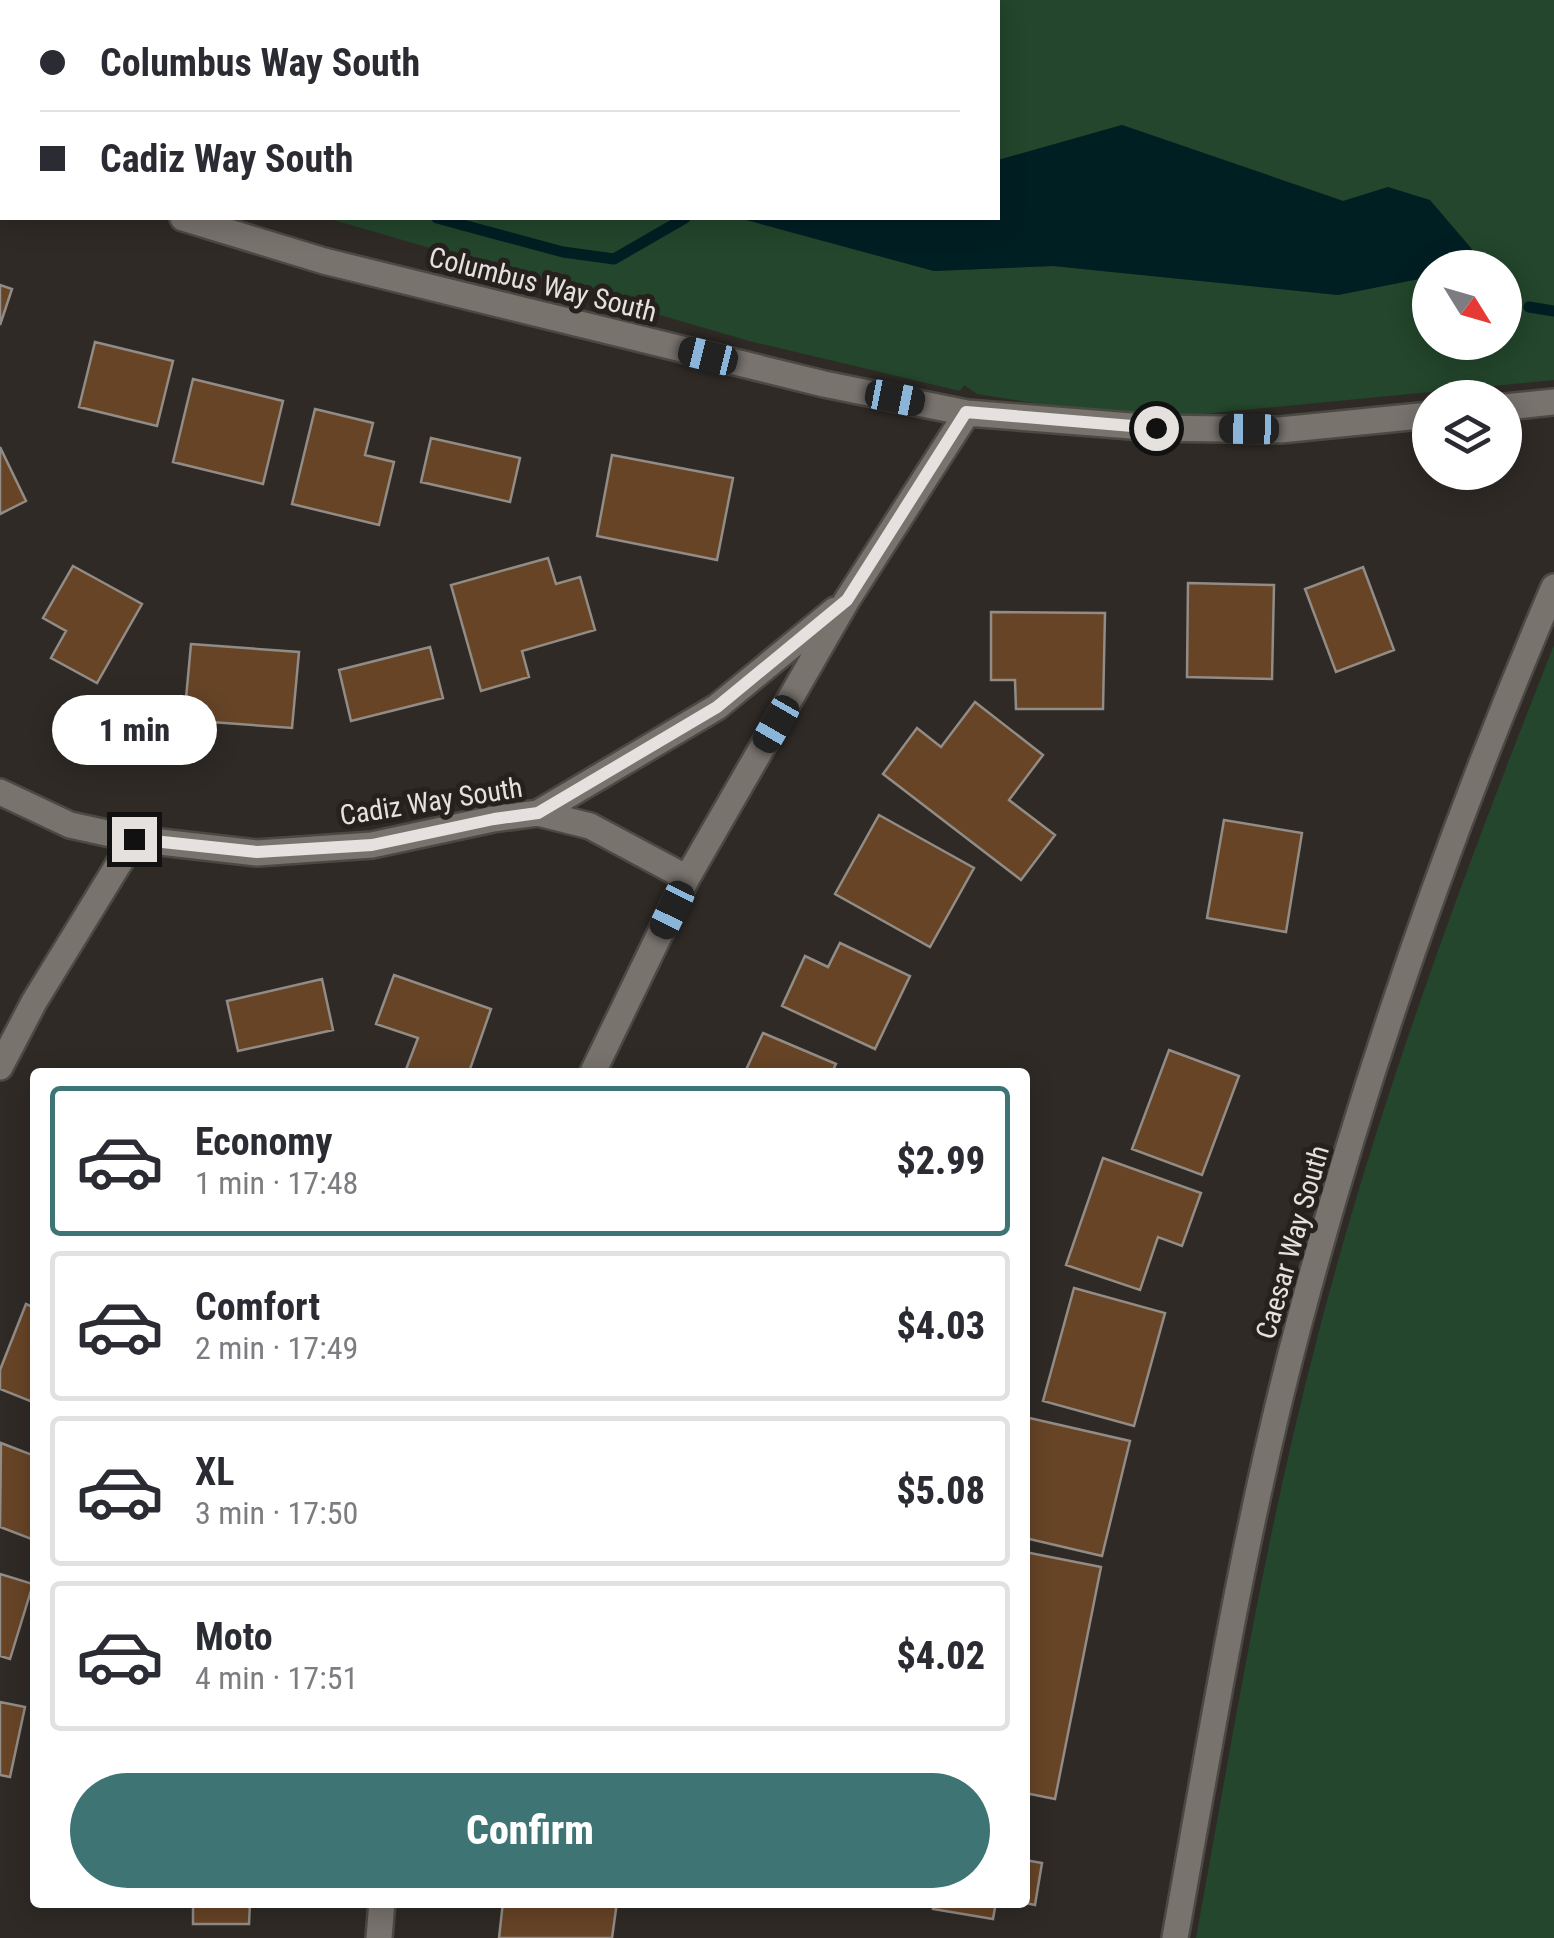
<!DOCTYPE html>
<html lang="en">
<head>
<meta charset="utf-8">
<style>
	:root { --surface:#fff; --page:#f7f7f7; --text:#2b2b33; --muted:#7c7c81; --line:#e1e1e2; --accent:#3e7474 }
	body { margin:0; font-family:"Roboto Condensed",sans-serif; background:var(--page); color:var(--text); height:100vh; display:flex; flex-direction:column; font-size:38px; white-space:nowrap }
	* { box-sizing:border-box; margin:0 }
	p { font-size:32px; color:var(--muted) }
	.icon { flex:none; width:55px; height:55px; fill:none; stroke:currentColor; stroke-width:2; stroke-linecap:round; stroke-linejoin:round }
	.map { position:relative; flex:1; overflow:hidden }
	.panel { position:absolute; left:30px; top:1068px; width:1000px; height:840px; display:flex; flex-direction:column; background:var(--surface); border-radius:10px; box-shadow:0 5px 25px #0003 }
	.panel>* { flex:none }
	.top-card { position:absolute; left:0px; top:0px; width:1000px; height:220px; box-shadow:0 5px 25px #0003; display:grid; align-content:center; height:220px; padding:0 40px; background:var(--surface) }
	.needle { width:65px; rotate:127deg }
	.controls { position:absolute; left:1412px; top:250px; display:grid; gap:20px }
	.controls a { display:grid; place-items:center; width:110px; height:110px; border-radius:50%; background:var(--surface); box-shadow:0 5px 25px #0003; font-size:50px }
	.end { position:absolute; width:45px; height:45px; margin:-22px; border:12px solid #e4e1de; background:#111; box-shadow:0 0 0 5px #111 }
	.from { border-radius:50% }
	.bubble { position:absolute; height:70px; border-radius:35px; background:var(--surface); box-shadow:0 5px 25px #0003; font-size:32px; font-weight:800; line-height:70px; text-align:center }
	.car { position:absolute; width:30px; height:60px; margin:-30px -15px; border-radius:12px; box-shadow:0 0 8px 2px #0007; background:linear-gradient(#222 24%,#8ab4d8 0 40%,#222 0 76%,#8ab4d8 0 86%,#222 0) }
	.top-card b { display:flex; align-items:center; gap:35px; height:95px; font-size:38px }
	.top-card b+b { border-top:2px solid var(--line) }
	.top-card i { width:25px; height:25px; background:var(--text) }
	ul { padding:18px 0 0; list-style:none }
	li { display:flex; align-items:center; gap:30px; height:150px; margin:0 20px 15px; padding:0 20px; border:5px solid var(--line); border-radius:10px }
	li div { flex:1 }
	li b { display:block; font-size:38px }
	li em { font-style:normal; font-weight:800 }
	li.selected { border-color:var(--accent) }
	li>.icon { width:90px; height:90px; stroke-width:1.5 }
	.button { display:flex; gap:20px; margin-top:auto; padding:20px 40px }
	.button a { flex:1; height:115px; border-radius:60px; background:var(--accent); color:#fff; font-size:40px; font-weight:800; line-height:115px; text-align:center }
	.map>svg:first-child { display:block }
</style>
</head>
<body>
<div class="map">
<svg width="1554" height="1938" viewBox="0 0 1554 1938">
	<rect width="100%" height="100%" fill="#2f2a26"/>
	<path fill="#23462c" d="M 0,0 L 1554,0 L 1554,380 L 1141,420 L 977,394 L 964,385 L 960,391 L 749,341 L 327,218 L 738,218 L 934,271 L 1053,266 L 1338,295 L 1419,279 L 1430,283 L 1430,342 L 1505,342 L 1505,268 L 1478,267 L 1471,248 L 1388,187 L 1344,201 L 1122,125 L 998,160 L 998,2 L 2,2 L 2,122 Z
		M 1554,645 L 1554,1938 L 1196,1938 C 1233,1735 1266,1531 1319,1331 C 1380,1097 1465,870 1554,645 Z"/>
	<path fill="#001f23" d="M 1122,125 L 1343,201 L 1388,187 L 1430,200 L 1471,248 L 1478,267 L 1430,268 L 1430,283 L 1419,279 L 1338,295 L 1053,266 L 934,271 L 739,218 L 998,218 L 998,160 Z"/>
	<g fill="none" stroke-linecap="round" stroke-linejoin="round">
		<path stroke="#001f23" stroke-width="11" d="M 0,85 L 2,86
			M 437,218 L 563,252 L 614,259 L 685,218
			M 1529,307 L 1554,311"/>
	</g>
	<path fill="#674426" stroke="#928c87" stroke-width="2.5" d="M 0,285 L 12,289 L 0,325 Z
		M 95,342 L 173,361 L 157,426 L 79,407 Z
		M 193,379 L 283,401 L 263,484 L 173,462 Z
		M 315,409 L 373,423 L 365,455 L 394,462 L 379,525 L 292,504 Z
		M 431,438 L 520,458 L 510,502 L 421,482 Z
		M 0,447 L 26,501 L 0,514 Z
		M 612,455 L 733,478 L 717,560 L 597,536 Z
		M 548,558 L 556,584 L 580,577 L 595,630 L 522,651 L 529,677 L 481,691 L 451,585 Z
		M 73,566 L 142,604 L 97,683 L 51,658 L 66,631 L 43,618 Z
		M 1363,567 L 1394,650 L 1336,672 L 1305,589 Z
		M 1188,583 L 1274,585 L 1272,679 L 1187,677 Z
		M 991,612 L 1105,613 L 1103,709 L 1016,709 L 1015,680 L 991,680 Z
		M 191,644 L 299,652 L 292,728 L 184,720 Z
		M 430,647 L 443,698 L 351,721 L 339,670 Z
		M 975,702 L 1043,755 L 1009,800 L 1055,835 L 1021,880 L 883,774 L 917,728 L 941,747 Z
		M 879,815 L 974,868 L 930,947 L 835,894 Z
		M 1224,820 L 1302,833 L 1286,932 L 1207,918 Z
		M 840,943 L 910,976 L 875,1049 L 782,1006 L 805,956 L 828,967 Z
		M 394,975 L 491,1009 L 469,1072 L 405,1072 L 418,1038 L 376,1024 Z
		M 322,979 L 333,1030 L 238,1051 L 227,1001 Z
		M 763,1033 L 836,1064 L 832,1072 L 745,1072 Z
		M 1169,1050 L 1239,1076 L 1202,1175 L 1132,1149 Z
		M 1103,1158 L 1201,1193 L 1182,1246 L 1158,1237 L 1140,1290 L 1066,1265 Z
		M 1074,1288 L 1165,1313 L 1134,1426 L 1043,1401 Z
		M 26,1304 L 35,1308 L 35,1403 L 0,1389 L 0,1370 Z
		M 1025,1417 L 1130,1441 L 1102,1556 L 1025,1538 Z
		M 1,1443 L 35,1456 L 34,1540 L 0,1527 Z
		M 1025,1552 L 1101,1567 L 1055,1799 L 1025,1793 Z
		M 0,1574 L 33,1584 L 10,1659 L 0,1656 Z
		M 0,1702 L 25,1707 L 10,1777 L 0,1775 Z
		M 1025,1860 L 1042,1863 L 1035,1905 L 1021,1902 L 1025,1902 Z
		M 193,1902 L 250,1902 L 249,1924 L 193,1924 Z
		M 503,1902 L 617,1902 L 612,1938 L 499,1938 Z
		M 934,1902 L 996,1902 L 993,1919 L 933,1909 Z"/>
	<g fill="none" stroke-linecap="round" stroke-linejoin="round">
		<g stroke="#4c4945" stroke-width="30">
			<path id="minor" d="M 0,154 L 2,155
				M 183,218 L 324,261 L 824,384 L 967,413 L 1156,428 L 1280,430 L 1430,415
				M 1505,407 L 1554,402
				M 0,792 L 70,825 L 134,839 L 257,853 L 372,845 L 493,819 L 538,813 L 590,826 L 687,878
				M 538,813 L 717,707 L 835,610
				M 0,1067 L 34,1002 L 134,839
				M 593,1072 L 687,878 L 847,600 L 967,413
				M 379,1938 L 382,1902
				M 1175,1938 C 1212,1732 1245,1525 1299,1323 C 1365,1073 1452,825 1554,587"/>
		</g>
		<use href="#minor" stroke="#79736e" stroke-width="25"/>
	</g>
	<g fill="none" stroke-linecap="round" stroke-linejoin="round">
		<path stroke="#e4e1de" stroke-width="12" d="M 134,839 L 257,852 L 372,845 L 494,819 L 538,813 L 717,707 L 847,600 L 966,412 L 1156,428"/>
	</g>
	<g text-anchor="middle" stroke-width="10" stroke-linejoin="round" paint-order="stroke">
		<g font-size="28" fill="#e4e1de" stroke="#26211d">
			<text transform="translate(543 284) rotate(14)" y="10">Columbus Way South</text>
			<text transform="translate(431 801) rotate(-9)" y="10">Cadiz Way South</text>
			<text transform="translate(1292 1242) rotate(-74)" y="10">Caesar Way South</text>
		</g>
	</g>
</svg>
<div class="controls">
<a><svg class="needle" viewBox="-14 -14 28 28"><path d="M0-13l5 13h-10z" fill="#e53935"/><path d="M0 13l5-13h-10z" fill="#7c7c81"/></svg></a>
<a><svg class="icon" aria-label="layers" viewBox="0 0 24 24"><path d="M12 4l9 5-9 5-9-5zM3 14l9 5 9-5"/></svg></a>
</div>
<i class="end from" style="left:1156px;top:428px"></i>
<i class="end" style="left:134px;top:839px"></i>
<div class="bubble" style="left:52px;top:695px;width:165px">1 min</div>
<i class="car" style="left:708px;top:356px;rotate:284deg"></i>
<i class="car" style="left:895px;top:398px;rotate:101deg"></i>
<i class="car" style="left:1249px;top:429px;rotate:271deg"></i>
<i class="car" style="left:776px;top:724px;rotate:210deg"></i>
<i class="car" style="left:672px;top:910px;rotate:206deg"></i>
<div class="top-card">
<b><i class="from"></i>Columbus Way South</b>
<b><i></i>Cadiz Way South</b>
</div>
<section class="panel">
<ul>
<li class="selected"><svg class="icon" aria-label="car" viewBox="0 0 24 24"><path d="M5 17H2v-5l4-1 3-4h7l3 4 3 1v5h-3M9 17h6M6 11h13"/><circle cx="7" cy="17" r="2"/><circle cx="17" cy="17" r="2"/></svg><div><b>Economy</b><p>1 min · 17:48</p></div><em>$2.99</em></li>
<li><svg class="icon" aria-label="car" viewBox="0 0 24 24"><path d="M5 17H2v-5l4-1 3-4h7l3 4 3 1v5h-3M9 17h6M6 11h13"/><circle cx="7" cy="17" r="2"/><circle cx="17" cy="17" r="2"/></svg><div><b>Comfort</b><p>2 min · 17:49</p></div><em>$4.03</em></li>
<li><svg class="icon" aria-label="car" viewBox="0 0 24 24"><path d="M5 17H2v-5l4-1 3-4h7l3 4 3 1v5h-3M9 17h6M6 11h13"/><circle cx="7" cy="17" r="2"/><circle cx="17" cy="17" r="2"/></svg><div><b>XL</b><p>3 min · 17:50</p></div><em>$5.08</em></li>
<li><svg class="icon" aria-label="car" viewBox="0 0 24 24"><path d="M5 17H2v-5l4-1 3-4h7l3 4 3 1v5h-3M9 17h6M6 11h13"/><circle cx="7" cy="17" r="2"/><circle cx="17" cy="17" r="2"/></svg><div><b>Moto</b><p>4 min · 17:51</p></div><em>$4.02</em></li>
</ul>
<div class="button"><a>Confirm</a></div>
</section>
</div>
</body>
</html>
